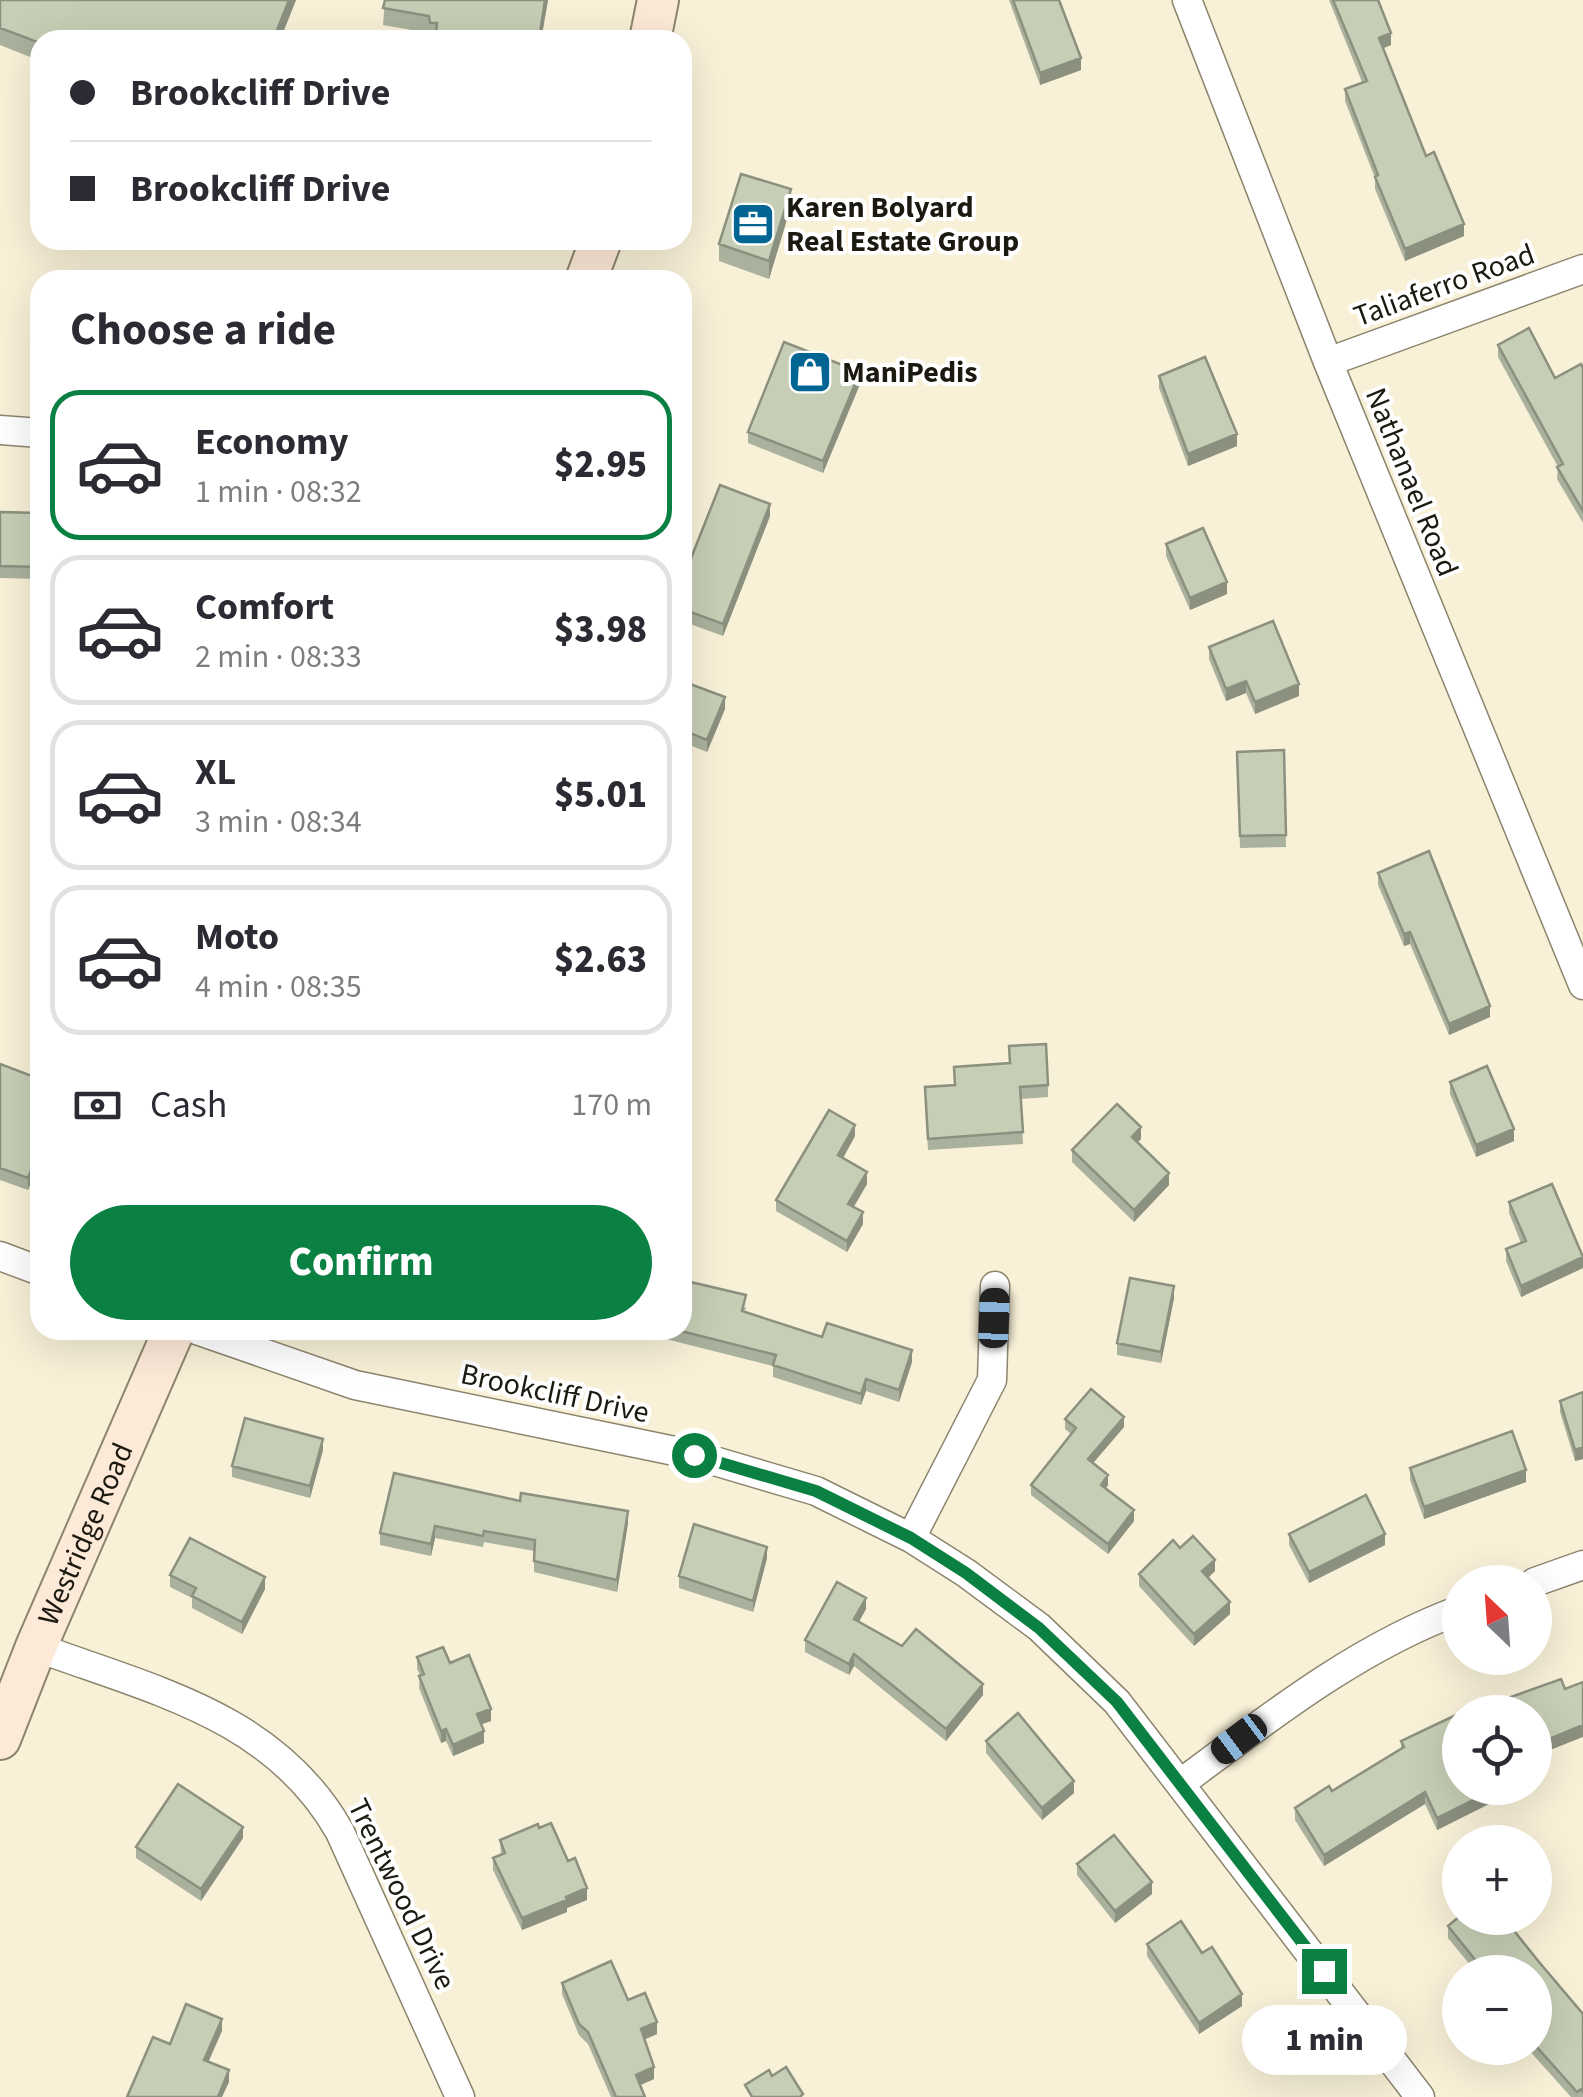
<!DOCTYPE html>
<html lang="en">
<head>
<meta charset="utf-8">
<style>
	:root { --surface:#fff; --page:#f2f2f3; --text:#2b2b33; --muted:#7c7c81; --line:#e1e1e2; --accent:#0b8043 }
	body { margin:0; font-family:"Source Sans 3",sans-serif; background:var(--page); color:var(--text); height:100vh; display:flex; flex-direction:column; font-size:38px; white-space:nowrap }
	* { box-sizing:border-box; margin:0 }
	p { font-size:32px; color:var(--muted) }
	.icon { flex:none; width:55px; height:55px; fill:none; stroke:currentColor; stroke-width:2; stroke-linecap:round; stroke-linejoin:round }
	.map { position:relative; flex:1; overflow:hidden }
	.side { position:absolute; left:30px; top:270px; width:662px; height:1070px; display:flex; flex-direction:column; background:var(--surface); border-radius:30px; box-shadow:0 10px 40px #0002 }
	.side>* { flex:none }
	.guide { position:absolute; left:30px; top:30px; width:662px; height:220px; border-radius:30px; box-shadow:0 10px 40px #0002; display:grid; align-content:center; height:220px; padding:0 40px; background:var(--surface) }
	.needle { width:65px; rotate:335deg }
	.controls { position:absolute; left:1442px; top:1565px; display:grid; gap:20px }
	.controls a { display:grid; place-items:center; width:110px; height:110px; border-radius:50%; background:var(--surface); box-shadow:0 10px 40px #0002; font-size:50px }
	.end { position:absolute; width:45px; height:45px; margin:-22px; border:12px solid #0b8043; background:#fff; box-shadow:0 0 0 5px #fff }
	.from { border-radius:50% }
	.bubble { position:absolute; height:70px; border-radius:35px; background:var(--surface); box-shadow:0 10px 40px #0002; font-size:32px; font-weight:800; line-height:70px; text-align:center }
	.car { position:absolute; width:30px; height:60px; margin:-30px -15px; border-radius:12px; box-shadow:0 0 8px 2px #0007; background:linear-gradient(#222 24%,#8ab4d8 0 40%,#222 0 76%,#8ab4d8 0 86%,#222 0) }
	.guide b { display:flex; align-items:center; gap:35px; height:95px; font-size:38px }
	.guide b+b { border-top:2px solid var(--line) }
	.guide i { width:25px; height:25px; background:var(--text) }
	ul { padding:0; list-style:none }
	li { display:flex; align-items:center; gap:30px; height:150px; margin:0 20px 15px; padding:0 20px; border:5px solid var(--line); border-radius:30px }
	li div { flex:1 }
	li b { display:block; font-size:38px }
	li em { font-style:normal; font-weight:800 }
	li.active { border-color:var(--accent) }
	li>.icon { width:90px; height:90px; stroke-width:1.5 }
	h2 { padding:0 40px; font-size:45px; line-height:120px }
	.pay { display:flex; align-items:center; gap:25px; height:110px; padding:0 40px; font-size:38px }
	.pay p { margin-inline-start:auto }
	.cta { display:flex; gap:20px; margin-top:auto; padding:20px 40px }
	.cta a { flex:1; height:115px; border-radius:60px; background:var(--accent); color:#fff; font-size:40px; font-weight:800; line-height:115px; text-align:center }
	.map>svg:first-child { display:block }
</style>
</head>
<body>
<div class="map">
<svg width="1583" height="2097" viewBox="0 0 1583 2097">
	<rect width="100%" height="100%" fill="#f8f0d7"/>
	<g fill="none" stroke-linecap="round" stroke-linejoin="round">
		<g stroke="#8c856e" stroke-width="31">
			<path id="street" d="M 1187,0 L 1328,362 L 1583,985
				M 1328,362 L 1583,269
				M 0,430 L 40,433
				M 0,1256 L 40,1271
				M 197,1330 L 355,1385 L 694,1455 L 816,1491 L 911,1538 L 966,1573 L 1039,1627 L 1117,1702 L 1420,2097
				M 911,1538 L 992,1380 L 995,1286
				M 1535,1582 L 1583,1565
				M 36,1647 C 152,1690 275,1716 340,1832 L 460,2097
				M 1181,1783 C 1267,1719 1358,1647 1460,1610"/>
		</g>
		<g stroke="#8c856e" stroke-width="44">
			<g id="secondary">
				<path d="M 650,40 L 658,0"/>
				<path d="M 586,280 L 601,240"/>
				<path id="s1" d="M 0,1739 L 36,1647 L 174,1330"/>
			</g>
		</g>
		<use href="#street" stroke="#fff" stroke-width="28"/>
		<use href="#secondary" stroke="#fde9d8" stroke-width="40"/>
	</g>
	<path fill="#aab19c" d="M 0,0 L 296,0 L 280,40 L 40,40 L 40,61 L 0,45 Z
		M 385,0 L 548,0 L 541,40 L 430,40 L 429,33 L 383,25 Z
		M 1009,0 L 1059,0 L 1081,70 L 1040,85 Z
		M 1329,0 L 1378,0 L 1391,45 L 1383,48 L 1426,156 L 1464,236 L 1405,261 L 1375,189 L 1375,178 L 1345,101 L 1345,89 L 1362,82 Z
		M 791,206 L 769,279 L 719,261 L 719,244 Z
		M 1498,345 L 1555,378 L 1583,368 L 1583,523 L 1557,479 L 1558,467 L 1498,357 Z
		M 1159,376 L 1237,446 L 1188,466 L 1159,388 Z
		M 860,384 L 823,473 L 748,443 L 748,432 Z
		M 0,512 L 40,513 L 40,579 L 0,578 Z
		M 770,516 L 723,636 L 682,621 L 682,581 Z
		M 1166,544 L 1227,594 L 1190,610 L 1166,556 Z
		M 1209,647 L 1299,696 L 1255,714 L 1246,693 L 1226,701 L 1209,659 Z
		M 682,681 L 725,709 L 707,752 L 682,742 Z
		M 1284,750 L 1286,847 L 1240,848 L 1237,752 Z
		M 1378,873 L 1490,1017 L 1449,1035 L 1410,944 L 1404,946 L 1378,885 Z
		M 1009,1046 L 1048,1085 L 1048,1097 L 1021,1099 L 1023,1144 L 928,1150 L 925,1099 L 1009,1063 Z
		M 0,1064 L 40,1079 L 40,1158 L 28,1190 L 0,1180 Z
		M 1450,1082 L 1514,1141 L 1476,1157 L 1450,1094 Z
		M 855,1136 L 843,1158 L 867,1184 L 854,1207 L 863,1224 L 847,1252 L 776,1211 L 776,1200 Z
		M 1141,1139 L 1137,1142 L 1169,1185 L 1134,1222 L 1072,1162 L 1072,1150 Z
		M 1509,1202 L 1583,1254 L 1583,1268 L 1521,1297 L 1506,1261 L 1506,1249 L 1521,1243 L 1509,1213 Z
		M 1174,1298 L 1161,1363 L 1117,1355 L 1117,1343 Z
		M 746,1307 L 745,1312 L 822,1337 L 912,1362 L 899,1402 L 866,1391 L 861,1405 L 773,1377 L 773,1366 L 630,1330 L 682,1330 Z
		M 1583,1392 L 1583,1459 L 1575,1461 L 1560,1412 L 1560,1401 Z
		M 1065,1419 L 1124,1427 L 1093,1463 L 1108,1485 L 1106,1489 L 1134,1521 L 1108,1554 L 1031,1495 L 1031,1485 L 1071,1434 L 1065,1429 Z
		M 323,1450 L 310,1498 L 232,1477 L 232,1466 Z
		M 1410,1468 L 1526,1482 L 1424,1519 L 1410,1480 Z
		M 520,1501 L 628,1523 L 617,1592 L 534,1572 L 534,1551 L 484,1542 L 483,1547 L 435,1538 L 431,1556 L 380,1545 L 380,1533 Z
		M 1289,1534 L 1385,1545 L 1309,1583 L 1289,1545 Z
		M 1180,1548 L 1215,1571 L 1208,1578 L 1230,1614 L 1194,1646 L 1139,1586 L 1139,1574 Z
		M 767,1558 L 753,1612 L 679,1588 L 679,1576 Z
		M 170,1575 L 265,1589 L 242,1634 L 192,1608 L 192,1598 L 170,1587 Z
		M 866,1609 L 859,1622 L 902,1646 L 983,1695 L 946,1741 L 854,1666 L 849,1675 L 805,1652 L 805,1640 Z
		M 417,1657 L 450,1663 L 491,1721 L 481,1724 L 484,1743 L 453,1756 L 446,1741 L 441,1743 L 419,1688 L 420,1675 L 417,1669 Z
		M 986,1741 L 1074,1793 L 1042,1820 L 986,1753 Z
		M 1401,1741 L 1491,1803 L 1437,1830 L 1425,1804 L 1324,1866 L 1295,1820 L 1295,1808 L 1332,1791 L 1401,1748 Z
		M 539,1828 L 568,1861 L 587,1900 L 567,1908 L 567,1912 L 522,1930 L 493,1870 L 493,1858 L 501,1855 L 500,1840 Z
		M 243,1838 L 201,1901 L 136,1858 L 136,1847 Z
		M 1077,1864 L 1152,1894 L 1115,1923 L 1077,1875 Z
		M 1448,1926 L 1539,1962 L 1583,2014 L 1583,2097 L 1571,2097 L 1527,2048 L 1535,2048 L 1535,1972 L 1476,1972 L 1448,1938 Z
		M 1147,1944 L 1202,1953 L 1242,2006 L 1199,2034 L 1147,1956 Z
		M 562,1983 L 628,2000 L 657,2034 L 645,2039 L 654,2079 L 640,2085 L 645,2097 L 611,2097 L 588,2044 L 579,2035 L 562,1994 Z"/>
	<path fill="#8b907f" d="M 289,0 L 296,0 L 280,40 L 273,40 Z
		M 545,0 L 548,0 L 541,40 L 539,40 Z
		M 1391,33 L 1391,45 L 1379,50 L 1379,38 Z
		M 1081,58 L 1081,70 L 1040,85 L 1040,73 Z
		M 791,189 L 791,206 L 769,279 L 769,261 Z
		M 1464,224 L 1464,236 L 1405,261 L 1405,249 Z
		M 860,372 L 860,384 L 823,473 L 823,461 Z
		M 1237,434 L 1237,446 L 1188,466 L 1188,454 Z
		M 770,504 L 770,516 L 723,636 L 723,624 Z
		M 1227,582 L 1227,594 L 1190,610 L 1190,598 Z
		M 1246,681 L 1246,693 L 1226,701 L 1226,689 Z
		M 1299,684 L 1299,696 L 1255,714 L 1255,702 Z
		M 725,697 L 725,709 L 707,752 L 707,740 Z
		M 1410,932 L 1410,944 L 1404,946 L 1404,934 Z
		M 1490,1006 L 1490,1017 L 1449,1035 L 1449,1024 Z
		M 855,1125 L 855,1136 L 838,1167 L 838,1155 Z
		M 1141,1127 L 1141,1139 L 1132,1148 L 1132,1137 Z
		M 1514,1129 L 1514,1141 L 1476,1157 L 1476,1145 Z
		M 40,1146 L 40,1158 L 28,1190 L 28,1178 Z
		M 867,1172 L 867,1184 L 848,1216 L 848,1204 Z
		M 1169,1173 L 1169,1185 L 1134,1222 L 1134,1210 Z
		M 863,1212 L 863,1224 L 847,1252 L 847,1241 Z
		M 1583,1257 L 1583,1268 L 1521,1297 L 1521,1286 Z
		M 1174,1286 L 1174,1298 L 1161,1363 L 1161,1352 Z
		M 912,1350 L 912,1362 L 899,1402 L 899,1390 Z
		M 866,1379 L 866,1391 L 861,1405 L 861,1394 Z
		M 1124,1417 L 1124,1427 L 1088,1469 L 1088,1459 Z
		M 323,1439 L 323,1450 L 310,1498 L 310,1486 Z
		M 1583,1447 L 1583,1459 L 1575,1461 L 1575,1450 Z
		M 1526,1470 L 1526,1482 L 1424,1519 L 1424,1507 Z
		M 1108,1475 L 1108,1485 L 1101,1495 L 1101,1485 Z
		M 1134,1510 L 1134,1521 L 1108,1554 L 1108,1544 Z
		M 628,1511 L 628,1523 L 617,1592 L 617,1580 Z
		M 435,1526 L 435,1538 L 431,1556 L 431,1544 Z
		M 1385,1534 L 1385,1545 L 1309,1583 L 1309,1572 Z
		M 767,1547 L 767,1558 L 753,1612 L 753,1601 Z
		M 1215,1560 L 1215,1571 L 1202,1583 L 1202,1571 Z
		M 265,1577 L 265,1589 L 242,1634 L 242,1622 Z
		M 866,1598 L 866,1609 L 854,1630 L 854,1619 Z
		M 1230,1602 L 1230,1614 L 1194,1646 L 1194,1634 Z
		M 854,1654 L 854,1666 L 849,1675 L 849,1664 Z
		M 983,1684 L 983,1695 L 946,1741 L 946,1729 Z
		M 491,1709 L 491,1721 L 477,1726 L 477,1714 Z
		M 1583,1725 L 1583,1737 L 1535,1756 L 1535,1745 Z
		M 446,1729 L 446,1741 L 441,1743 L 441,1731 Z
		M 484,1731 L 484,1743 L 453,1756 L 453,1745 Z
		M 1074,1781 L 1074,1793 L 1042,1820 L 1042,1808 Z
		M 1491,1791 L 1491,1803 L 1437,1830 L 1437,1818 Z
		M 1425,1792 L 1425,1804 L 1324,1866 L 1324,1855 Z
		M 243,1827 L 243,1838 L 201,1901 L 201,1889 Z
		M 1152,1882 L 1152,1894 L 1115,1923 L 1115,1911 Z
		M 587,1888 L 587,1900 L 567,1908 L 567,1912 L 522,1930 L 522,1918 Z
		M 1242,1994 L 1242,2006 L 1199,2034 L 1199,2023 Z
		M 222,2019 L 222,2031 L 204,2072 L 204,2060 Z
		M 657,2022 L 657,2034 L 641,2041 L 641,2029 Z
		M 654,2067 L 654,2079 L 636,2087 L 636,2075 Z
		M 229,2070 L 229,2082 L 222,2097 L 218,2097 Z"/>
	<path fill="#c6ceb5" stroke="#8b907f" stroke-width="2.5" d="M 0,0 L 289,0 L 273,40 L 40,40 L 40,43 L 0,28 Z
		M 385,0 L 545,0 L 539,40 L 471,40 L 436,34 L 437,23 L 430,23 L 429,16 L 383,8 Z
		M 1013,0 L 1059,0 L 1081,58 L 1040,73 Z
		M 1333,0 L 1378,0 L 1391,33 L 1379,38 L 1426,156 L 1434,152 L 1464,224 L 1405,249 L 1375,177 L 1378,175 L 1345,89 L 1367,81 Z
		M 741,174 L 791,189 L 769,261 L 719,244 Z
		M 1529,328 L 1555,378 L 1581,364 L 1583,368 L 1583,511 L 1557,467 L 1563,464 L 1498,345 Z
		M 784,342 L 860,372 L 823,461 L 748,432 Z
		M 1205,357 L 1237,434 L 1188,454 L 1159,376 Z
		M 720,485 L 770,504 L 723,624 L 682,609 L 682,581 Z
		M 0,512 L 40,513 L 40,567 L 0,566 Z
		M 1203,528 L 1227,582 L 1190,598 L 1166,544 Z
		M 1273,621 L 1299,684 L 1255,702 L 1246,681 L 1226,689 L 1209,647 Z
		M 682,681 L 725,697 L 707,740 L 682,730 Z
		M 1284,750 L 1286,835 L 1240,836 L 1237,752 Z
		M 1429,851 L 1490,1006 L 1449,1024 L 1410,932 L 1404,934 L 1378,873 Z
		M 1046,1044 L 1048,1085 L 1020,1087 L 1023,1132 L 928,1139 L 925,1087 L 955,1085 L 954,1067 L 1010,1063 L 1009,1046 Z
		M 0,1064 L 40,1079 L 40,1146 L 28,1178 L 0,1168 Z
		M 1487,1066 L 1514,1129 L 1476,1145 L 1450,1082 Z
		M 1117,1104 L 1141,1127 L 1132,1137 L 1169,1173 L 1134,1210 L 1072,1150 Z
		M 829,1110 L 855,1125 L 838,1155 L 867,1172 L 848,1204 L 863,1212 L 847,1241 L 776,1200 Z
		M 1552,1184 L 1583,1257 L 1521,1286 L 1506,1249 L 1526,1241 L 1509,1202 Z
		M 1130,1278 L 1174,1286 L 1161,1352 L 1117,1343 Z
		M 682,1280 L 746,1295 L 742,1311 L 822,1337 L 827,1323 L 912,1350 L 899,1390 L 866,1379 L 861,1394 L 773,1365 L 776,1355 L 677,1330 L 682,1330 Z
		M 1091,1389 L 1124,1417 L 1088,1459 L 1108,1475 L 1101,1485 L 1134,1510 L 1108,1544 L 1031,1485 L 1076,1428 L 1065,1419 Z
		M 1583,1392 L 1583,1447 L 1575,1450 L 1560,1401 Z
		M 245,1418 L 323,1439 L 310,1486 L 232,1466 Z
		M 1512,1431 L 1526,1470 L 1424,1507 L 1410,1468 Z
		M 394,1473 L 520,1501 L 521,1493 L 628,1511 L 617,1580 L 534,1561 L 535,1540 L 484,1531 L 483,1536 L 435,1526 L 431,1544 L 380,1533 Z
		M 1366,1495 L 1385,1534 L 1309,1572 L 1289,1534 Z
		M 694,1524 L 767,1547 L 753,1601 L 679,1576 Z
		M 1193,1536 L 1215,1560 L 1202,1571 L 1230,1602 L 1194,1634 L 1139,1574 L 1173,1540 L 1180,1548 Z
		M 190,1538 L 265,1577 L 242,1622 L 192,1596 L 196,1588 L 170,1575 Z
		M 837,1582 L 866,1598 L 854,1619 L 902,1646 L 916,1629 L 983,1684 L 946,1729 L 854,1654 L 849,1664 L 805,1640 Z
		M 443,1647 L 450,1663 L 469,1655 L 491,1709 L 477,1714 L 484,1731 L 453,1745 L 446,1729 L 441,1731 L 419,1676 L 424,1674 L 417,1657 Z
		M 1561,1679 L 1565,1689 L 1583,1682 L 1583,1725 L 1535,1745 L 1535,1712 L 1462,1712 L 1481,1703 L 1483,1707 Z
		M 1018,1713 L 1074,1781 L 1042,1808 L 986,1741 Z
		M 1460,1713 L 1460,1788 L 1489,1788 L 1491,1791 L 1437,1818 L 1425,1792 L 1324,1855 L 1295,1808 L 1329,1786 L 1332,1791 L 1404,1747 L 1401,1741 Z
		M 178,1784 L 243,1827 L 201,1889 L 136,1847 Z
		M 551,1823 L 568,1861 L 575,1858 L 587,1888 L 566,1897 L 567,1900 L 522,1918 L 493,1858 L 505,1853 L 500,1840 L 538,1824 L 539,1828 Z
		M 1114,1835 L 1152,1882 L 1115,1911 L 1077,1864 Z
		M 1460,1916 L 1504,1918 L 1539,1962 L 1583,2014 L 1583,2092 L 1581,2089 L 1577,2092 L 1535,2045 L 1535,1972 L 1485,1972 L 1448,1926 Z
		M 1181,1921 L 1202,1953 L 1212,1947 L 1242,1994 L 1199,2023 L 1147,1944 Z
		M 611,1961 L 628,2000 L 645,1993 L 657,2022 L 641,2029 L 654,2067 L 636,2075 L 645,2097 L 616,2097 L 588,2032 L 579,2024 L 562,1983 Z
		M 186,2004 L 222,2019 L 204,2060 L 229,2070 L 218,2097 L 127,2097 L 153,2037 L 170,2044 Z
		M 786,2067 L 803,2094 L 800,2097 L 752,2097 L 745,2085 L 769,2070 L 772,2076 Z"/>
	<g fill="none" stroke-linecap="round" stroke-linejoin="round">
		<path stroke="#0b8043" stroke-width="12" d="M 694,1455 L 816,1491 L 911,1538 L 966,1573 L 1039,1628 L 1117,1702 L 1324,1971"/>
	</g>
	<defs>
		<g id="office-square" transform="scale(2.25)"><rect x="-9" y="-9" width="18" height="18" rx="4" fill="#006593" stroke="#fff"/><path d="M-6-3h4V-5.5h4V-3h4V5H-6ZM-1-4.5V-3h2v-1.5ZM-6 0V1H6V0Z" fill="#fff"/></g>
		<g id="shop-square" transform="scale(2.25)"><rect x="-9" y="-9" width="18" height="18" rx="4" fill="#006593" stroke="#fff"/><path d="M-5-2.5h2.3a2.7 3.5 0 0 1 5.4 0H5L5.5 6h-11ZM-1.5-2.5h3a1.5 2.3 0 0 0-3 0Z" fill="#fff"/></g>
	</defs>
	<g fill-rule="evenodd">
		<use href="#office-square" x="753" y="224"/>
		<use href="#shop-square" x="810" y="372"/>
	</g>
	<g text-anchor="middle" stroke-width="8" stroke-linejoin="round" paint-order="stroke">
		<g font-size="30" font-weight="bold" fill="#1c1910" stroke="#fff" text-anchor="start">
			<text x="786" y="217">Karen Bolyard<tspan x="786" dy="34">Real Estate Group</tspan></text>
			<text x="842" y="382">ManiPedis</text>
		</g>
		<g font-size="30" fill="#1c1910" stroke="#fff">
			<text transform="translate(1444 285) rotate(-20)" y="10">Taliaferro Road</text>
			<text transform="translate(1412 482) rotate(68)" y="10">Nathanael Road</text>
			<text transform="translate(555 1393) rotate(12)" y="10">Brookcliff Drive</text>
			<text dy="10" stroke="none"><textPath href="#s1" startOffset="222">Westridge Road</textPath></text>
			<text transform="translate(402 1894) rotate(64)" y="10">Trentwood Drive</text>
		</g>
	</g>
</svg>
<div class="controls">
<a><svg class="needle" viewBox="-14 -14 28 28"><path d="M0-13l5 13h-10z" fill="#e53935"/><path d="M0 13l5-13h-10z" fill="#7c7c81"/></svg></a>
<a><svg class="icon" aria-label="locate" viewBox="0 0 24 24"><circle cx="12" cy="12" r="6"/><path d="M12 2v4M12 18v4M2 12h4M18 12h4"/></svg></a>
<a>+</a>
<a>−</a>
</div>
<i class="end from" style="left:694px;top:1455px"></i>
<i class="end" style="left:1324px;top:1971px"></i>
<div class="bubble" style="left:1242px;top:2005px;width:165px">1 min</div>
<i class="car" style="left:994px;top:1318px;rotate:2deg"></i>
<i class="car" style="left:1239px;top:1739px;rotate:233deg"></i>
<div class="guide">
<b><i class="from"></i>Brookcliff Drive</b>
<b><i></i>Brookcliff Drive</b>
</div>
<section class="side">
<h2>Choose a ride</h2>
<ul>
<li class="active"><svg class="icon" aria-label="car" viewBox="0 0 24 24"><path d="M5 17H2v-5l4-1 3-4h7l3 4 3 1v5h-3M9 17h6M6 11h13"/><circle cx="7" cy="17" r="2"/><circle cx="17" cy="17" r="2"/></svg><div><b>Economy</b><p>1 min · 08:32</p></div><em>$2.95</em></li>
<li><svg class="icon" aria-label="car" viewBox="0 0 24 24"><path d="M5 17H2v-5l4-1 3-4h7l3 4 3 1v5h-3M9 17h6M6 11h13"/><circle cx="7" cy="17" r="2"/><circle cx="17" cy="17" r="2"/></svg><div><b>Comfort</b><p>2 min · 08:33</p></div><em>$3.98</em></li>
<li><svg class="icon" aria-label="car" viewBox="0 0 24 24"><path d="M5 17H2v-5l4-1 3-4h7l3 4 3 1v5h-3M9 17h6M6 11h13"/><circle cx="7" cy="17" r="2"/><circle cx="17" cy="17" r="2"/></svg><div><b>XL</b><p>3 min · 08:34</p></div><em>$5.01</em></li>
<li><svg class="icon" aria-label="car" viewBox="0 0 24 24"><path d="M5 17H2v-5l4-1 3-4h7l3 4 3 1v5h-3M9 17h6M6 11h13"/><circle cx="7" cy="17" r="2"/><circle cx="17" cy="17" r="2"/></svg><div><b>Moto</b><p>4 min · 08:35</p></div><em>$2.63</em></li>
</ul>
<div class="pay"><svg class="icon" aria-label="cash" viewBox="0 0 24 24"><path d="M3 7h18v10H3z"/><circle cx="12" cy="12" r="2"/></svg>Cash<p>170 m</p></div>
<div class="cta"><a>Confirm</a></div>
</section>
</div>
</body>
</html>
